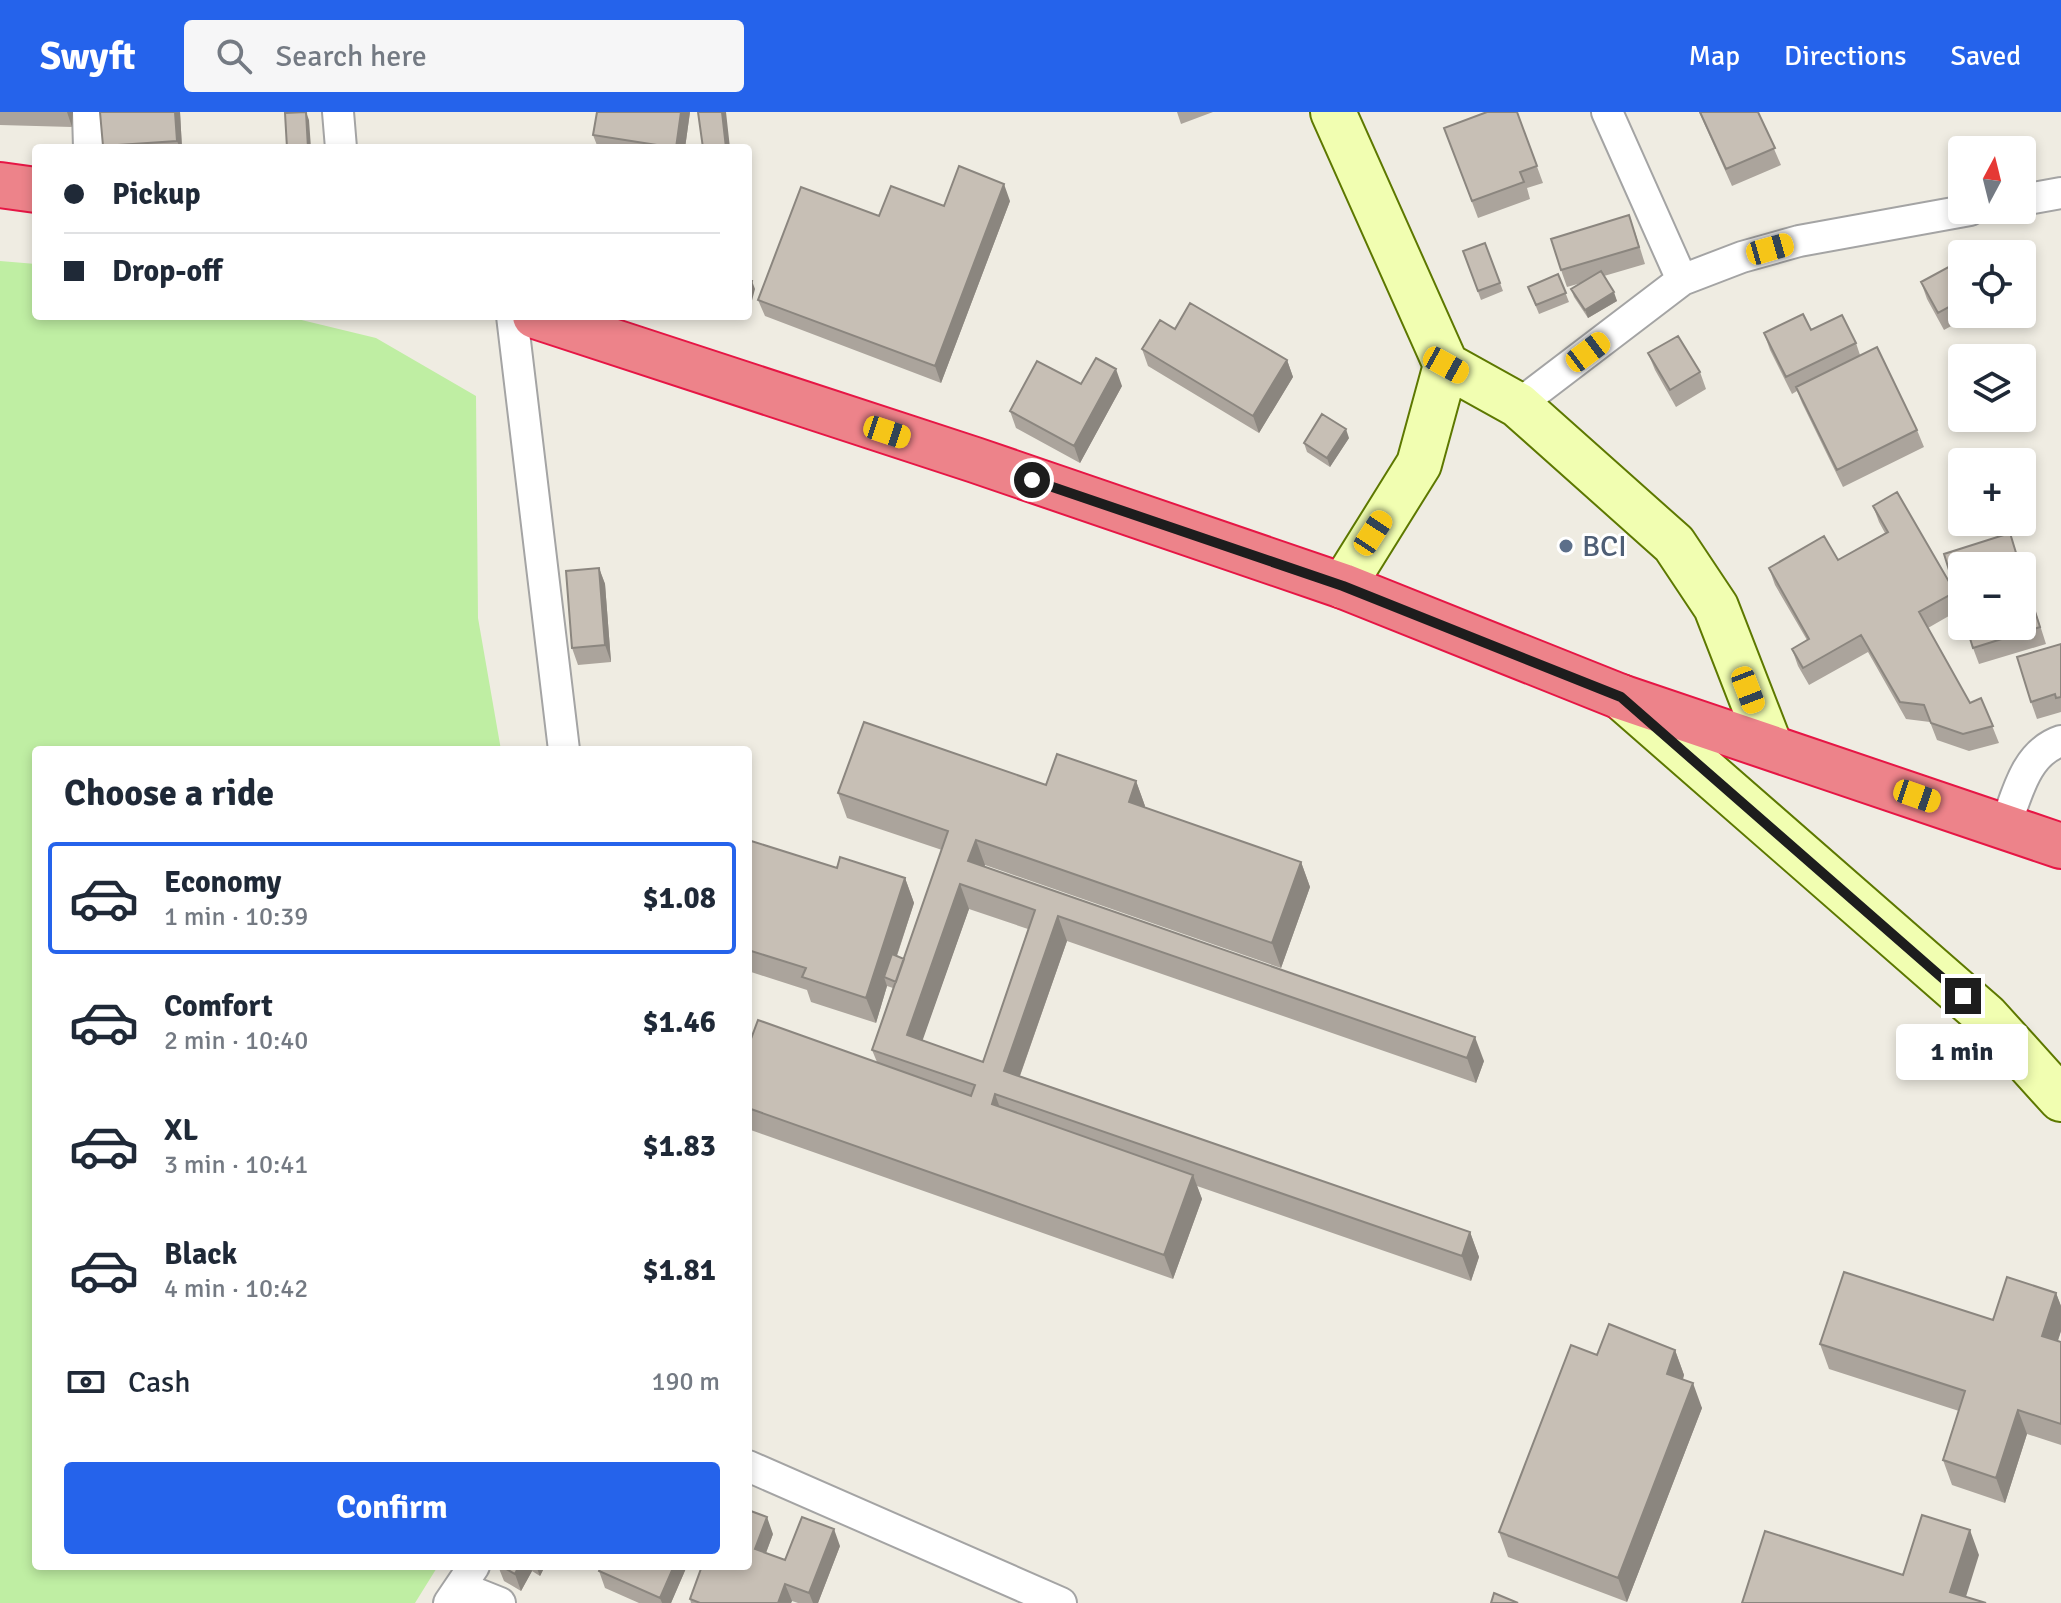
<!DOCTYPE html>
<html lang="en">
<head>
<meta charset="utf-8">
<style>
	:root { --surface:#fff; --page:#f6f6f7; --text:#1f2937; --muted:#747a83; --line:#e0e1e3; --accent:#2563eb }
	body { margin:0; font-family:Signika,sans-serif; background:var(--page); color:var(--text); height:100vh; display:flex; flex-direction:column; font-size:30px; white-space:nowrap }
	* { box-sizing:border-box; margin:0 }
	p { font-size:26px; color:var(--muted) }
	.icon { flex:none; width:44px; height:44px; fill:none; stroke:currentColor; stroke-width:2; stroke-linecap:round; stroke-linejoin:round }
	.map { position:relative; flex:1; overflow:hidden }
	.sheet { position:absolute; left:32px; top:634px; width:720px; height:824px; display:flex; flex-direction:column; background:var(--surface); border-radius:8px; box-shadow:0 4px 12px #0003 }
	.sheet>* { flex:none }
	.banner { position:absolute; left:32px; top:32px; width:720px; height:176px; border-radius:8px; box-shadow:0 4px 12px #0003; display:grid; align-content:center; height:176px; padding:0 32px; background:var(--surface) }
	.needle { width:52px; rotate:7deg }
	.controls { position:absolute; left:1948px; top:24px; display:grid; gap:16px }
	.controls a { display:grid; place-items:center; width:88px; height:88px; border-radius:8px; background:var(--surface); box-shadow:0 4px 12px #0003; font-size:40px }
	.end { position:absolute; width:36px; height:36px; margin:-18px; border:10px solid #1d1d1d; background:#fff; box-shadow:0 0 0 4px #fff }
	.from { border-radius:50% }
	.bubble { position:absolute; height:56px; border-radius:8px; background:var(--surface); box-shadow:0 4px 12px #0003; font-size:26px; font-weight:800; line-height:56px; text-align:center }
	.car { position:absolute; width:24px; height:48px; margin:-24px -12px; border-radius:10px; box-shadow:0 0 6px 2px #0007; background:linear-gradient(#f5c518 24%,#345 0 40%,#f5c518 0 76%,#345 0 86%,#f5c518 0) }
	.banner b { display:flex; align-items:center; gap:28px; height:76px; font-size:30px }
	.banner b+b { border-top:2px solid var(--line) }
	.banner i { width:20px; height:20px; background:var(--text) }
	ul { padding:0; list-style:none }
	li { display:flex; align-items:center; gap:24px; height:112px; margin:0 16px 12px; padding:0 16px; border:4px solid transparent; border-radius:8px }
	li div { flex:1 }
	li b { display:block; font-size:30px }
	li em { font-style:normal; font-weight:800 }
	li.selected { border-color:var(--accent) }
	li>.icon { width:72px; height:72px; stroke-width:1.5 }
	h2 { padding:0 32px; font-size:36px; line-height:96px }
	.pay { display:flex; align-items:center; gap:20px; height:88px; padding:0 32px; font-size:30px }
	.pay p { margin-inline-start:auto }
	.primary-button { display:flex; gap:16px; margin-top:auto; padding:16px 32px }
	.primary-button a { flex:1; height:92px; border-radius:8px; background:var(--accent); color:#fff; font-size:32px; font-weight:800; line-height:92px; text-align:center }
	header { display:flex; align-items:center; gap:48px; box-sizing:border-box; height:112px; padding:0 40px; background:var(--accent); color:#fff }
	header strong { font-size:38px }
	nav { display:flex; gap:44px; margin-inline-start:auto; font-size:28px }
	.search { width:560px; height:72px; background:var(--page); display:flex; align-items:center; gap:20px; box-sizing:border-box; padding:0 28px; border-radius:8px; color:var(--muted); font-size:30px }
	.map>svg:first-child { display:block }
</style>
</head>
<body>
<header>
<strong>Swyft</strong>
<div class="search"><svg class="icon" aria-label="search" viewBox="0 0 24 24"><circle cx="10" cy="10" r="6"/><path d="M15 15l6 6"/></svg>Search here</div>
<nav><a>Map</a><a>Directions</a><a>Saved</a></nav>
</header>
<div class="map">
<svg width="2061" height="1491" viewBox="0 0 2061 1491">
	<rect width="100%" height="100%" fill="#efece2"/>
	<path fill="#bfeea3" d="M 0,149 L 36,152 L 36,204 L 285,204 L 376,226 L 476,284 L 478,506 L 501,638 L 36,638 L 36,1454 L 438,1454 L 415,1491 L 0,1491 Z"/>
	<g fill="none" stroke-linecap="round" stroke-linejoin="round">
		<g stroke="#a4a4a4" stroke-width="34">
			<path id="street" d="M 88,0 L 89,36
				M 338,0 L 341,36
				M 1607,0 L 1682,168
				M 2022,88 L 2061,81
				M 512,204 L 564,638
				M 1518,293 L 1682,168 L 1742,145 L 1799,129 L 1970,98
				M 2005,715 C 2017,683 2025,641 2061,629
				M 748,1354 L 1061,1491
				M 460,1475 L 500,1491
				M 449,1491 L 474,1454"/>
		</g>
		<g stroke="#5d7800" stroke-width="48">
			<path id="secondary" d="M 1333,0 L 1446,253 L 1518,293 L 1674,432 L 1716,495 L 1770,634
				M 1343,474 L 1419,352 L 1446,253
				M 1621,585 L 1986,904 L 2061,987"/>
		</g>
		<g stroke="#e61645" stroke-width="48">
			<path id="highway" d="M 0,73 L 36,78
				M 535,204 L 975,348 L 1343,474 L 1621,585 L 2061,734"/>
		</g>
		<use href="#street" stroke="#fff" stroke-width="30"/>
		<use href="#secondary" stroke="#f1feb1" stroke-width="44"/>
		<use href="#highway" stroke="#ed838a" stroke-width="44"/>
	</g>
	<path fill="#aba49c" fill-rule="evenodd" d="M 0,0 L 73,0 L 72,15 L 0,13 Z
		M 100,0 L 180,0 L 182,36 L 103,36 Z
		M 597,0 L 690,0 L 685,36 L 598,36 L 593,23 Z
		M 1177,0 L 1213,0 L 1181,12 Z
		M 1517,0 L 1543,71 L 1527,76 L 1530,87 L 1478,106 L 1444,16 Z
		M 1699,0 L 1758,0 L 1781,53 L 1732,74 Z
		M 1010,89 L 941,271 L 765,204 L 758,188 L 879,104 L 944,94 Z
		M 1635,120 L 1645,152 L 1604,164 L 1617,189 L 1588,206 L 1574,185 L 1571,177 L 1581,171 L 1567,175 L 1561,158 Z
		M 1485,131 L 1503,179 L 1481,188 L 1463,139 Z
		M 1558,162 L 1569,190 L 1539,202 L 1528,175 Z
		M 1962,167 L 1962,202 L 1973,202 L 1944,218 L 1927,187 L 1921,170 Z
		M 1175,217 L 1287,248 L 1293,265 L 1259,321 L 1148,254 L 1142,237 Z
		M 1811,218 L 1856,231 L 1860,243 L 1917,318 L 1924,335 L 1843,375 L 1802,291 L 1797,279 L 1792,282 L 1770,238 L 1764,221 Z
		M 1648,241 L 1700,260 L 1706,277 L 1676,295 L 1655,258 Z
		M 1081,272 L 1122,274 L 1080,351 L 1016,316 L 1010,299 Z
		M 1992,306 L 2006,306 L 1994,311 Z
		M 1349,326 L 1330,355 L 1307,340 L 1304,331 Z
		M 1873,394 L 1955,480 L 1961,497 L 1928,516 L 1970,591 L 1981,586 L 1999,631 L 1969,639 L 1937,628 L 1930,610 L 1906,607 L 1868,540 L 1809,573 L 1798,554 L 1792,537 L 1807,528 L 1775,473 L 1769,456 L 1838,448 L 1885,421 L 1879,410 Z
		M 599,456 L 605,472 L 611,550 L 578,553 L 572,536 Z
		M 2022,457 L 2046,532 L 1979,552 L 1973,536 Z
		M 2061,532 L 2061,600 L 2037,607 L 2031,590 Z
		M 1136,669 L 1145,694 L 1144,696 L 1301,750 L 1310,775 L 1281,856 L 985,753 L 984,754 L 1484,949 L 1476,971 L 1067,829 L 1020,964 L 1470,1120 L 1479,1145 L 1471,1169 L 1197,1074 L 1202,1087 L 1173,1167 L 748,1017 L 748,935 L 877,950 L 872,938 L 893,876 L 887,874 L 876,911 L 811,890 L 807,878 L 748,859 L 748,728 L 837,756 L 905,766 L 914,791 L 897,844 L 904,847 L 942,738 L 847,706 L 838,681 ZM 969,797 L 1028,817 L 983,950 L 922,928 Z
		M 2056,1181 L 2061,1194 L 2061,1219 L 2058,1229 L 2061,1230 L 2061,1333 L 2027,1322 L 2005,1391 L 1952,1373 L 1943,1348 L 1959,1299 L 1829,1257 L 1820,1232 L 1993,1208 Z
		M 1675,1238 L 1684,1263 L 1683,1268 L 1702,1296 L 1627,1490 L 1508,1445 L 1499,1420 L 1597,1243 Z
		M 773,1422 L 766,1441 L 785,1448 L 840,1434 L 818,1491 L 798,1491 L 792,1489 L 791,1491 L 691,1491 L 690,1487 Z
		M 498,1454 L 545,1454 L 540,1464 L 532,1459 L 521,1479 L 504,1469 Z
		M 601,1454 L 687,1454 L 671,1491 L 639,1491 L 605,1476 L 599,1459 Z"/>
	<path fill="#8b867f" d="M 67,0 L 73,0 L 72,15 Z
		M 175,0 L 180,0 L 182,36 L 180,36 L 177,29 Z
		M 306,0 L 309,8 L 311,36 L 308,36 Z
		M 681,0 L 690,0 L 685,36 L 676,36 Z
		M 722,0 L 726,0 L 730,36 L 726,36 Z
		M 1004,72 L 1010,89 L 941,271 L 935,254 Z
		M 752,169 L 755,177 L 748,204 L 748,183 Z
		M 1614,180 L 1617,189 L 1588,206 L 1585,198 Z
		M 1287,248 L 1293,265 L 1259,321 L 1253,304 Z
		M 1116,257 L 1122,274 L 1080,351 L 1074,334 Z
		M 1346,317 L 1349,326 L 1330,355 L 1327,346 Z
		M 599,456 L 605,472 L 611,550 L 605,533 Z
		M 1136,669 L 1145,694 L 1138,715 L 1129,690 Z
		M 976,728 L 985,753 L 977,774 L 968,749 Z
		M 1301,750 L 1310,775 L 1281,856 L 1272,831 Z
		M 905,766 L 914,791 L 889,867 L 884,865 L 887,874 L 876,911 L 866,886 Z
		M 960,772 L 969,797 L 916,947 L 907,923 Z
		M 1058,804 L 1067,829 L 1013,983 L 1004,959 Z
		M 1475,925 L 1484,949 L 1476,971 L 1467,946 Z
		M 995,982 L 1004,1007 L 992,992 Z
		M 1193,1063 L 1202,1087 L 1173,1167 L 1164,1143 Z
		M 1470,1120 L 1479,1145 L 1471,1169 L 1462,1144 Z
		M 2056,1181 L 2061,1194 L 2061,1219 L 2051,1248 L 2042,1224 Z
		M 1675,1238 L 1684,1263 L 1676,1286 L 1667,1262 Z
		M 1693,1271 L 1702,1296 L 1627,1490 L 1618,1466 Z
		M 2018,1298 L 2027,1322 L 2005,1391 L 1996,1366 Z
		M 767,1405 L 773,1422 L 761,1454 L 755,1437 Z
		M 834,1417 L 840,1434 L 818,1491 L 813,1491 L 809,1481 Z
		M 1970,1418 L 1979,1443 L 1964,1491 L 1950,1480 Z
		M 519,1454 L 530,1454 L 532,1459 L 521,1479 L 515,1462 Z
		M 536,1454 L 545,1454 L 540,1464 Z
		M 674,1454 L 687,1454 L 671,1491 L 662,1491 L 660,1486 Z
		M 785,1472 L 792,1489 L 791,1491 L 778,1491 Z"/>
	<path fill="#c7bfb5" stroke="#8b867f" stroke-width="2" fill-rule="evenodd" d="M 100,0 L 175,0 L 177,29 L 103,34 Z
		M 306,0 L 308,36 L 287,36 L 285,1 Z
		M 597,0 L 681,0 L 676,36 L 593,23 Z
		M 698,0 L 722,0 L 726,36 L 703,36 Z
		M 1487,0 L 1517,0 L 1537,54 L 1520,60 L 1524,70 L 1472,89 L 1444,16 Z
		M 1700,0 L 1758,0 L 1775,36 L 1726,57 Z
		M 959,54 L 1004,72 L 935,254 L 758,188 L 801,75 L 879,104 L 891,74 L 944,94 Z
		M 1629,103 L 1639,135 L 1561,158 L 1551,127 Z
		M 1485,131 L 1500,171 L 1478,179 L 1463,139 Z
		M 1954,152 L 1962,167 L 1962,188 L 1938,201 L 1921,170 Z
		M 1601,159 L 1614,180 L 1585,198 L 1571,177 Z
		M 1558,162 L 1566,181 L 1536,193 L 1528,175 Z
		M 748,168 L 752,169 L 748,183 Z
		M 1190,191 L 1287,248 L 1253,304 L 1142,237 L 1160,208 L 1175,217 Z
		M 1803,202 L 1811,218 L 1842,203 L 1856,231 L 1786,265 L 1764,221 Z
		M 1678,224 L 1700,260 L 1670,278 L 1648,241 Z
		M 1877,235 L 1917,318 L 1837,358 L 1796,275 Z
		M 1096,246 L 1116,257 L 1074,334 L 1010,299 L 1037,249 L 1081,272 Z
		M 1322,302 L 1346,317 L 1327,346 L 1304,331 Z
		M 1897,380 L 1955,480 L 1919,500 L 1970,591 L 1981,586 L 1993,614 L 1963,622 L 1931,611 L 1924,593 L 1900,590 L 1861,523 L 1803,556 L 1792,537 L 1809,527 L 1769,456 L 1824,424 L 1838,448 L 1888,420 L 1873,394 Z
		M 2010,421 L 2020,454 L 1962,454 L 1962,500 L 1944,442 Z
		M 599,456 L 605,533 L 572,536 L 566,459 Z
		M 2022,459 L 2040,515 L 1973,536 L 1966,514 L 2022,514 Z
		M 2061,532 L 2061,585 L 2056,586 L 2055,582 L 2031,590 L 2017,545 Z
		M 864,610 L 1046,673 L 1057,642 L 1136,669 L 1129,690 L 1301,750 L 1272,831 L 976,728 L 968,749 L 1475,925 L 1467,946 L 1058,804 L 1004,959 L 1470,1120 L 1462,1144 L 995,982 L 992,992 L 1193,1063 L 1164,1143 L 748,996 L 748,935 L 758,908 L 971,984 L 975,973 L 872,938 L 948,719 L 838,681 ZM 960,772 L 1035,798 L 983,950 L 907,923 Z
		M 748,728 L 837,756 L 840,745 L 905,766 L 866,886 L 802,865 L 806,856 L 748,838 Z
		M 892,842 L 904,847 L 896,870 L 884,865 Z
		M 1844,1160 L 1993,1208 L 2007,1165 L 2056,1181 L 2042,1224 L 2061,1230 L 2061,1312 L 2018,1298 L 1996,1366 L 1943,1348 L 1965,1279 L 1820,1232 Z
		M 1609,1212 L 1675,1238 L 1667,1262 L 1693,1271 L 1618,1466 L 1499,1420 L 1571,1233 L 1597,1243 Z
		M 748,1398 L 767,1405 L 755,1437 L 785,1448 L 802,1405 L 834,1417 L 809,1481 L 785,1472 L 778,1491 L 700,1491 L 690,1487 L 702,1454 L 748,1454 Z
		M 1922,1403 L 1970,1418 L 1950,1480 L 1986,1491 L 1742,1491 L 1765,1419 L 1903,1463 Z
		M 501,1454 L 519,1454 L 515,1462 Z
		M 601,1454 L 674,1454 L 660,1486 L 599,1459 Z
		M 1494,1481 L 1518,1491 L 1491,1491 Z"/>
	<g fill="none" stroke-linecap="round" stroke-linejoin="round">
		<path stroke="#1d1d1d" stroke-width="10" d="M 1032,368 L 1343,474 L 1621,585 L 1963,884"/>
	</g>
	<circle fill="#5c6f8a" stroke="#fff" stroke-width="3" cx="1566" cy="434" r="8"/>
	<g text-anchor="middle" stroke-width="6" stroke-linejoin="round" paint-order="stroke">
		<g font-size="30" fill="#4e5e75" stroke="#fff" text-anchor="start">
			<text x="1582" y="444">BCI</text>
		</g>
	</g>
</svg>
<div class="controls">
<a><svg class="needle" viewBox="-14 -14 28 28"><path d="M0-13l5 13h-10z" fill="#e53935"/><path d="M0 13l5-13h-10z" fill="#747a83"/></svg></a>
<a><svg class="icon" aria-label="locate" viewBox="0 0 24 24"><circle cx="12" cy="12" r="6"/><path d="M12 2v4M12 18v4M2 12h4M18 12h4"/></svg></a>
<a><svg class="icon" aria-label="layers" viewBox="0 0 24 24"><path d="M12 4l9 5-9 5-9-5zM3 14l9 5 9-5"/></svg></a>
<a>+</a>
<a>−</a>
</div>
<i class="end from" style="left:1032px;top:368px"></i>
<i class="end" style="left:1963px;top:884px"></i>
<div class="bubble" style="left:1896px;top:912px;width:132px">1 min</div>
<i class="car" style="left:1770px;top:137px;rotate:74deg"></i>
<i class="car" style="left:1588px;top:240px;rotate:53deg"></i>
<i class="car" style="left:1446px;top:253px;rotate:119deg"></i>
<i class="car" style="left:887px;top:320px;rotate:108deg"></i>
<i class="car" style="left:1373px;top:421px;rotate:33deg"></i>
<i class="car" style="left:1748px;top:578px;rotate:159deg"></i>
<i class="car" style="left:1917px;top:684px;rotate:109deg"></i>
<div class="banner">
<b><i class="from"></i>Pickup</b>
<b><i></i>Drop-off</b>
</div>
<section class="sheet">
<h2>Choose a ride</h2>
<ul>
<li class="selected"><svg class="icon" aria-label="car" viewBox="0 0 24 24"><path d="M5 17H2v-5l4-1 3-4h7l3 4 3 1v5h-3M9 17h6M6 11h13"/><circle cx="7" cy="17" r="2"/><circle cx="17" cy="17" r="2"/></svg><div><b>Economy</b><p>1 min · 10:39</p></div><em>$1.08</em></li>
<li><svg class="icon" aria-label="car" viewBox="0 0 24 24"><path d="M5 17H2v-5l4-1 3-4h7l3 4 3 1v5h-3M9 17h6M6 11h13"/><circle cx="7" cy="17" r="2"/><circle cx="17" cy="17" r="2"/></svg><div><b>Comfort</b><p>2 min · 10:40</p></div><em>$1.46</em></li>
<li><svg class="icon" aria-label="car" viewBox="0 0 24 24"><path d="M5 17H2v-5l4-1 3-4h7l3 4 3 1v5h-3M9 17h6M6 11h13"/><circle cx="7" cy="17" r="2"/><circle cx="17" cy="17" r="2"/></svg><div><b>XL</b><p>3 min · 10:41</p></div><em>$1.83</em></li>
<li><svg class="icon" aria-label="car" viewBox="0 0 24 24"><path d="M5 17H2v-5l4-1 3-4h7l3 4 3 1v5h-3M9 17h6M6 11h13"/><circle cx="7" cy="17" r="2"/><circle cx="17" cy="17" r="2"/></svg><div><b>Black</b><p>4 min · 10:42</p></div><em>$1.81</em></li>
</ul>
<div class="pay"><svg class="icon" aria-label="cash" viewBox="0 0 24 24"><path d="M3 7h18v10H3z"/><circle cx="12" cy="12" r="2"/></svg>Cash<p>190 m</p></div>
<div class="primary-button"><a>Confirm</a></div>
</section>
</div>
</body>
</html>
